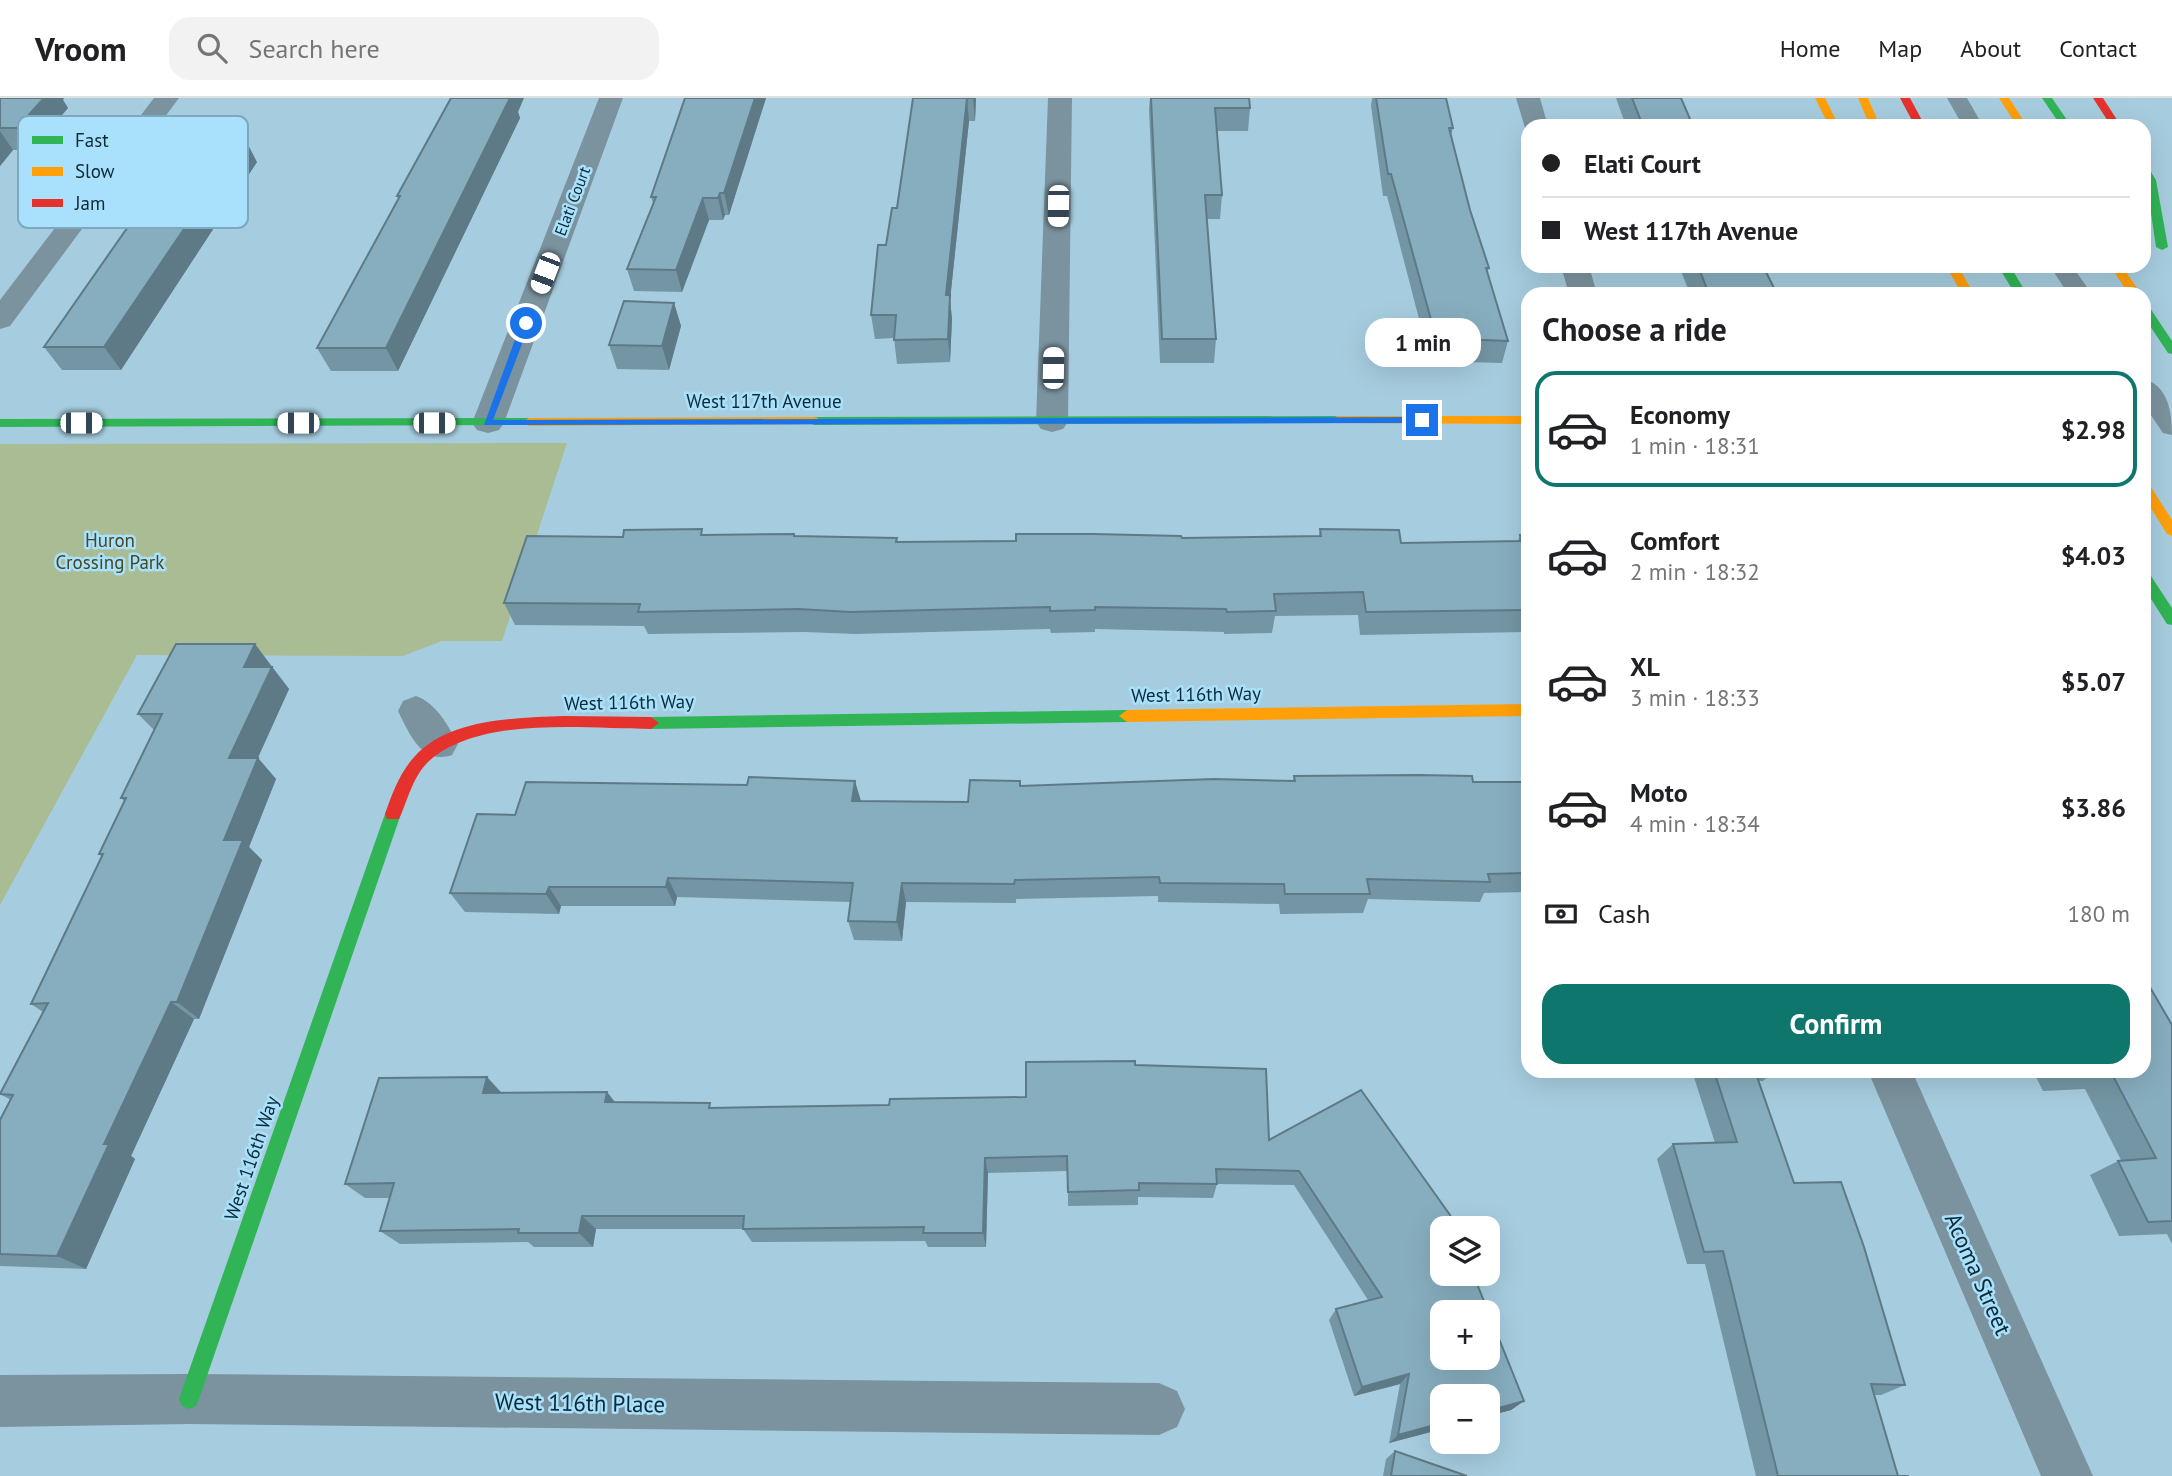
<!DOCTYPE html>
<html lang="en">
<head>
<meta charset="utf-8">
<style>
	:root { --surface:#fff; --page:#f2f2f2; --text:#202124; --muted:#757577; --line:#e0e0e0; --accent:#0f766e }
	body { margin:0; font-family:"PT Sans",sans-serif; background:var(--page); color:var(--text); height:100vh; display:flex; flex-direction:column; font-size:26px; white-space:nowrap }
	* { box-sizing:border-box; margin:0 }
	p { font-size:23px; color:var(--muted) }
	.icon { flex:none; width:38px; height:38px; fill:none; stroke:currentColor; stroke-width:2; stroke-linecap:round; stroke-linejoin:round }
	.map { position:relative; flex:1; overflow:hidden }
	.drawer { position:absolute; left:1521px; top:189px; width:630px; height:791px; display:flex; flex-direction:column; background:var(--surface); border-radius:21px; box-shadow:0 7px 28px #0002 }
	.drawer>* { flex:none }
	.guide { position:absolute; left:1521px; top:21px; width:630px; height:154px; border-radius:21px; box-shadow:0 7px 28px #0002; display:grid; align-content:center; height:154px; padding:0 21px; background:var(--surface) }
	.tools { position:absolute; left:1430px; top:1118px; display:grid; gap:14px }
	.tools a { display:grid; place-items:center; width:70px; height:70px; border-radius:14px; background:var(--surface); box-shadow:0 7px 28px #0002; font-size:35px }
	.end { position:absolute; width:32px; height:32px; margin:-16px; border:9px solid #1a73e8; background:#fff; box-shadow:0 0 0 4px #fff }
	.from { border-radius:50% }
	.bubble { position:absolute; height:49px; border-radius:21px; background:var(--surface); box-shadow:0 7px 28px #0002; font-size:23px; font-weight:700; line-height:49px; text-align:center }
	.car { position:absolute; width:21px; height:42px; margin:-21px -10px; border-radius:9px; box-shadow:0 0 5px 2px #0007; background:linear-gradient(#fff 24%,#345 0 40%,#fff 0 76%,#345 0 86%,#fff 0) }
	.guide b { display:flex; align-items:center; gap:24px; height:66px; font-size:26px }
	.guide b+b { border-top:2px solid var(--line) }
	.guide i { width:18px; height:18px; background:var(--text) }
	ul { padding:0; list-style:none }
	li { display:flex; align-items:center; gap:21px; height:116px; margin:0 14px 10px; padding:0 7px; border:4px solid transparent; border-radius:21px }
	li div { flex:1 }
	li b { display:block; font-size:26px }
	li em { font-style:normal; font-weight:700 }
	li.selected { border-color:var(--accent) }
	li>.icon { width:63px; height:63px; stroke-width:1.5 }
	h2 { padding:0 21px; font-size:32px; line-height:84px }
	.pay { display:flex; align-items:center; gap:18px; height:77px; padding:0 21px; font-size:26px }
	.pay p { margin-inline-start:auto }
	.action { display:flex; gap:14px; margin-top:auto; padding:14px 21px }
	.action a { flex:1; height:80px; border-radius:21px; background:var(--accent); color:#fff; font-size:28px; font-weight:700; line-height:80px; text-align:center }
	header { display:flex; align-items:center; gap:42px; box-sizing:border-box; height:98px; padding:0 35px; background:var(--surface); border-bottom:2px solid var(--line) }
	header strong { font-size:33px }
	nav { display:flex; gap:38px; margin-inline-start:auto; font-size:24px }
	.search { width:490px; height:63px; background:var(--page); display:flex; align-items:center; gap:18px; box-sizing:border-box; padding:0 24px; border-radius:21px; color:var(--muted); font-size:26px }
	.map>svg:first-child { display:block }
</style>
</head>
<body>
<header>
<strong>Vroom</strong>
<div class="search"><svg class="icon" aria-label="search" viewBox="0 0 24 24"><circle cx="10" cy="10" r="6"/><path d="M15 15l6 6"/></svg>Search here</div>
<nav><a>Home</a><a>Map</a><a>About</a><a>Contact</a></nav>
</header>
<div class="map">
<svg width="2172" height="1378" viewBox="0 0 2172 1378">
	<rect width="100%" height="100%" fill="#a6cddf"/>
	<path fill="#aabc94" d="M 567,345 L 502,543 L 442,543 L 403,558 L 137,557 L 0,807 L 0,346 Z"/>
	<g fill="none" stroke-linecap="round" stroke-linejoin="round">
		<path fill="#7b939e" fill-rule="evenodd" d="M 1947,0 L 1967,0 L 1983,28 L 1963,28 Z
			M 2050,168 L 2072,168 L 2092,196 L 2068,196 Z
			M 2144,281 C 2169,288 2172,316 2172,337 L 2163,335 L 2144,307 Z"/>
		<path fill="#7b939e" fill-rule="evenodd" d="M 154,0 L 179,0 L 10,228 L 0,231 L 0,202 Z
			M 599,0 L 623,0 L 504,325 L 499,332 L 488,335 L 477,332 L 472,325 Z
			M 1048,0 L 1072,0 L 1068,324 L 1063,331 L 1052,334 L 1041,331 L 1036,324 Z
			M 1516,0 L 1540,0 L 1548,28 L 1528,28 L 1526,33 Z
			M 1561,168 L 1589,168 L 1597,196 L 1569,196 Z
			M 416,598 C 436,605 448,627 458,646 L 452,657 C 422,667 410,637 398,613 L 403,603 Z
			M 1868,973 L 1912,973 L 2093,1378 L 2041,1378 Z
			M 189,1276 L 1159,1285 L 1177,1293 L 1185,1311 L 1177,1329 L 1159,1337 L 189,1326 L 0,1329 L 0,1277 Z"/>
		<path fill="#30b455" fill-rule="evenodd" d="M 2042,0 L 2052,0 L 2071,28 L 2061,28 Z
			M 2144,68 L 2148,69 L 2156,82 L 2168,149 L 2162,152 L 2156,149 Z
			M 1998,168 L 2010,168 L 2027,196 L 2015,196 Z
			M 2144,206 L 2148,207 L 2172,243 L 2172,256 L 2168,255 L 2144,219 Z
			M 1337,318 L 1343,322 L 1341,325 L 814,327 L 808,323 L 814,319 Z
			M 529,320 L 533,321 L 533,327 L 0,329 L 0,321 Z
			M 2144,474 L 2149,475 L 2172,510 L 2172,527 L 2167,526 L 2144,490 Z
			M 1127,612 L 1135,618 L 1127,624 L 651,631 L 643,625 L 651,619 Z
			M 393,709 L 399,711 L 401,716 L 199,1301 L 196,1308 L 189,1311 L 182,1308 L 179,1301 L 385,716 L 387,711 Z"/>
		<path fill="#ff9f0a" fill-rule="evenodd" d="M 1815,0 L 1825,0 L 1839,28 L 1829,28 Z
			M 1858,0 L 1868,0 L 1880,28 L 1870,28 Z
			M 1999,0 L 2009,0 L 2027,28 L 2017,28 Z
			M 1946,168 L 1958,168 L 1974,196 L 1962,196 Z
			M 2110,168 L 2122,168 L 2141,196 L 2129,196 Z
			M 1337,318 L 1528,318 L 1528,326 L 1333,325 L 1331,322 Z
			M 814,319 L 818,320 L 818,326 L 529,328 L 523,324 L 529,320 Z
			M 2144,385 L 2149,386 L 2172,422 L 2172,438 L 2167,436 L 2144,399 Z
			M 1528,606 L 1528,618 L 1127,624 L 1119,618 L 1127,612 Z"/>
		<path fill="#e5322d" fill-rule="evenodd" d="M 1900,0 L 1910,0 L 1925,28 L 1915,28 Z
			M 2093,0 L 2103,0 L 2121,28 L 2111,28 Z
			M 564,618 L 651,619 L 659,625 L 651,631 C 586,631 479,617 428,664 C 412,680 408,702 399,721 L 387,721 L 385,716 C 392,696 400,674 415,658 C 450,620 516,620 564,618 Z"/>
	</g>
	<path fill="#7496a4" d="M 0,0 L 63,2 L 68,10 L 32,52 L 13,52 L 0,68 Z
		M 766,0 L 729,117 L 725,117 L 723,122 L 709,122 L 682,194 L 634,193 L 627,171 L 653,105 L 651,99 Z
		M 913,0 L 976,0 L 975,23 L 969,23 L 950,202 L 952,221 L 950,264 L 897,266 L 894,240 L 875,241 L 871,217 L 886,147 L 897,110 Z
		M 1150,0 L 1249,0 L 1250,10 L 1248,33 L 1217,33 L 1222,97 L 1220,121 L 1207,121 L 1216,241 L 1214,265 L 1160,265 L 1149,11 Z
		M 1372,0 L 1446,0 L 1453,30 L 1451,38 L 1470,112 L 1489,170 L 1487,176 L 1508,243 L 1502,265 L 1430,263 L 1387,98 L 1383,98 L 1371,8 Z
		M 1616,0 L 1681,0 L 1693,28 L 1626,28 Z
		M 518,14 L 520,20 L 398,273 L 331,273 L 317,250 L 398,101 L 397,98 Z
		M 181,60 L 257,64 L 121,272 L 62,272 L 44,249 Z
		M 1679,168 L 1763,168 L 1777,196 L 1690,196 Z
		M 674,205 L 681,228 L 669,272 L 617,271 L 609,247 Z
		M 1320,431 L 1401,445 L 1518,443 L 1520,437 L 1528,437 L 1528,534 L 1360,537 L 1358,517 L 1275,518 L 1272,535 L 1224,536 L 1224,534 L 1095,531 L 1095,534 L 1051,535 L 1050,531 L 855,536 L 805,534 L 648,536 L 644,528 L 515,527 L 504,505 L 703,437 L 794,436 L 795,438 L 897,444 L 1319,438 Z
		M 255,546 L 289,591 L 258,660 L 276,681 L 249,749 L 262,762 L 199,921 L 194,921 L 131,1058 L 135,1061 L 86,1171 L 0,1168 L 0,1022 L 11,1002 L 0,996 L 43,914 L 31,906 L 102,759 L 99,756 L 125,704 L 121,700 L 154,632 L 138,616 Z
		M 1294,678 L 1473,684 L 1528,684 L 1528,794 L 1484,795 L 1480,804 L 1368,801 L 1363,815 L 1280,816 L 1279,806 L 1158,804 L 1158,798 L 1016,801 L 1016,805 L 906,804 L 902,843 L 854,842 L 848,823 L 851,804 L 677,799 L 675,808 L 561,808 L 559,816 L 465,814 L 450,795 L 515,717 L 747,687 L 860,703 L 968,704 L 1020,683 L 1020,688 L 1293,683 Z
		M 2172,927 L 2172,1146 L 2167,1136 L 2119,1138 L 2090,1077 L 2118,1063 L 2121,1062 L 2085,991 L 2043,993 L 2033,973 L 2144,973 Z
		M 1135,967 L 1269,1042 L 1524,1303 L 1511,1312 L 1488,1318 L 1488,1298 L 1442,1298 L 1442,1331 L 1389,1345 L 1400,1286 L 1354,1298 L 1329,1222 L 1336,1211 L 1368,1202 L 1294,1087 L 1217,1086 L 1213,1100 L 1138,1099 L 1138,1107 L 1068,1108 L 1068,1073 L 988,1075 L 986,1149 L 928,1149 L 925,1143 L 752,1144 L 743,1131 L 596,1131 L 593,1149 L 534,1149 L 528,1144 L 400,1146 L 380,1133 L 390,1100 L 365,1100 L 345,1086 L 487,979 L 502,995 L 607,994 L 615,1004 L 713,1010 L 889,1007 L 1026,999 Z
		M 1692,973 L 1774,973 L 1763,983 L 1759,983 L 1794,1085 L 1905,1287 L 1881,1297 L 1874,1297 L 1898,1378 L 1909,1378 L 1756,1378 L 1705,1166 L 1687,1166 L 1657,1061 L 1673,1046 L 1715,1045 Z
		M 1395,1353 L 1467,1378 L 1383,1378 L 1386,1361 Z"/>
	<path fill="#5e7a86" d="M 44,0 L 64,0 L 63,2 L 68,10 L 32,52 L 17,30 Z
		M 508,0 L 524,0 L 518,14 L 520,20 L 398,273 L 386,250 Z
		M 755,0 L 766,0 L 729,117 L 724,95 Z
		M 967,0 L 969,23 L 950,202 L 952,221 L 950,264 L 948,241 L 946,197 Z
		M 973,0 L 976,0 L 975,23 Z
		M 0,33 L 13,52 L 0,68 Z
		M 245,41 L 257,64 L 121,272 L 104,249 Z
		M 720,95 L 725,117 L 723,122 L 718,100 Z
		M 703,100 L 709,122 L 682,194 L 676,172 Z
		M 674,205 L 681,228 L 669,272 L 662,248 Z
		M 255,546 L 272,569 L 261,591 L 244,569 Z
		M 272,569 L 289,591 L 248,681 L 229,660 Z
		M 258,660 L 276,681 L 249,749 L 262,762 L 199,921 L 177,904 L 224,742 Z
		M 855,683 L 861,703 L 852,703 Z
		M 668,780 L 677,799 L 675,808 L 666,789 Z
		M 902,785 L 906,804 L 902,843 L 897,824 Z
		M 549,789 L 561,808 L 559,816 L 546,796 Z
		M 171,904 L 194,921 L 131,1058 L 135,1061 L 86,1171 L 57,1158 L 104,1046 Z
		M 487,979 L 502,996 L 483,995 Z
		M 607,994 L 619,1010 L 605,1004 Z
		M 985,1060 L 988,1075 L 986,1149 L 983,1135 Z
		M 582,1118 L 596,1131 L 593,1149 L 579,1135 Z
		M 1409,1276 L 1400,1286 L 1354,1298 L 1362,1289 Z
		M 1524,1303 L 1511,1312 L 1488,1318 L 1488,1313 Z
		M 1442,1325 L 1442,1331 L 1389,1345 L 1398,1337 Z"/>
	<path fill="#87aebf" stroke="#5e7a86" stroke-width="2" fill-rule="evenodd" d="M 0,0 L 44,0 L 17,30 L 0,30 Z
		M 451,0 L 510,0 L 386,250 L 317,250 L 400,98 L 397,98 Z
		M 685,0 L 755,0 L 724,95 L 720,95 L 718,100 L 703,100 L 676,172 L 627,171 L 656,99 L 651,99 Z
		M 913,0 L 973,0 L 967,0 L 946,197 L 950,197 L 948,241 L 894,242 L 896,217 L 871,217 L 878,147 L 886,147 L 892,110 L 897,110 Z
		M 1151,0 L 1249,0 L 1250,10 L 1215,10 L 1222,97 L 1205,97 L 1216,241 L 1162,241 Z
		M 1376,0 L 1446,0 L 1453,30 L 1449,30 L 1470,112 L 1489,170 L 1486,170 L 1508,243 L 1436,240 L 1391,76 L 1388,76 Z
		M 1632,0 L 1681,0 L 1693,28 L 1643,28 Z
		M 195,41 L 245,41 L 104,249 L 44,249 L 176,60 L 181,60 Z
		M 1698,168 L 1763,168 L 1777,196 L 1709,196 Z
		M 624,203 L 674,205 L 662,248 L 609,247 Z
		M 702,431 L 701,437 L 794,436 L 794,438 L 897,440 L 896,444 L 1016,443 L 1016,436 L 1093,436 L 1181,438 L 1182,440 L 1321,438 L 1320,431 L 1399,432 L 1401,445 L 1521,443 L 1520,437 L 1528,437 L 1528,512 L 1366,514 L 1363,494 L 1274,496 L 1276,513 L 1227,514 L 1226,511 L 1095,509 L 1095,512 L 1050,513 L 1050,509 L 850,514 L 799,511 L 638,514 L 640,506 L 504,505 L 527,438 L 623,439 L 624,432 Z
		M 176,546 L 255,546 L 244,569 L 272,569 L 229,660 L 258,660 L 224,742 L 243,742 L 177,904 L 171,904 L 104,1046 L 109,1046 L 57,1158 L 0,1156 L 0,1022 L 13,997 L 0,996 L 48,905 L 31,906 L 103,756 L 99,756 L 126,700 L 121,700 L 162,616 L 138,616 Z
		M 1418,677 L 1472,678 L 1473,684 L 1528,684 L 1528,775 L 1488,776 L 1490,784 L 1367,781 L 1370,796 L 1285,796 L 1284,786 L 1160,785 L 1159,779 L 1015,782 L 1014,786 L 902,785 L 897,824 L 848,823 L 853,785 L 668,780 L 666,789 L 549,789 L 546,796 L 450,795 L 477,716 L 515,717 L 526,684 L 747,687 L 749,679 L 855,683 L 852,703 L 968,704 L 970,682 L 1020,683 L 1020,688 L 1214,681 L 1295,683 L 1294,678 Z
		M 2144,879 L 2172,927 L 2172,1123 L 2148,1124 L 2118,1063 L 2156,1060 L 2111,974 L 2068,976 L 2066,973 L 2144,973 Z
		M 1135,963 L 1135,967 L 1266,971 L 1269,1042 L 1361,992 L 1450,1117 L 1455,1130 L 1442,1130 L 1442,1176 L 1473,1176 L 1524,1303 L 1488,1313 L 1488,1298 L 1442,1298 L 1442,1325 L 1398,1337 L 1409,1276 L 1362,1289 L 1336,1211 L 1382,1199 L 1299,1073 L 1216,1071 L 1217,1086 L 1139,1085 L 1139,1092 L 1068,1094 L 1067,1058 L 985,1060 L 983,1135 L 923,1135 L 924,1129 L 743,1131 L 744,1118 L 582,1118 L 579,1135 L 518,1135 L 519,1131 L 380,1133 L 394,1085 L 345,1086 L 379,980 L 487,979 L 483,995 L 607,994 L 605,1004 L 710,1005 L 709,1010 L 889,1007 L 890,1001 L 1026,999 L 1026,964 ZM 1442,1214 L 1488,1214 L 1488,1260 L 1442,1260 Z
		M 1714,973 L 1755,973 L 1794,1085 L 1841,1084 L 1864,1149 L 1905,1287 L 1871,1286 L 1898,1378 L 1909,1378 L 1778,1378 L 1723,1153 L 1704,1154 L 1673,1046 L 1737,1044 Z
		M 1395,1353 L 1467,1378 L 1391,1378 Z"/>
	<path fill="#1a73e8" d="M 526,222 L 530,225 L 493,322 L 1422,319 L 1426,322 L 1422,325 L 484,327 L 521,225 Z"/>
	<g text-anchor="middle" stroke-width="5" stroke-linejoin="round" paint-order="stroke">
		<g font-size="16" fill="#0c2a37" stroke="#a9e0fb">
			<text transform="translate(572 103) rotate(-69)" y="6">Elati Court</text>
		</g>
		<g font-size="19" fill="#0c2a37" stroke="#a9e0fb">
			<text x="764" y="310">West 117th Avenue</text>
			<text transform="translate(1196 596) rotate(-1)" y="7">West 116th Way</text>
			<text transform="translate(629 604) rotate(-1)" y="7">West 116th Way</text>
			<text transform="translate(251 1060) rotate(-71)" y="7">West 116th Way</text>
		</g>
		<g font-size="19" fill="#46461f" stroke="#a9e0fb">
			<text x="110" y="449">Huron<tspan x="110" dy="22">Crossing Park</tspan></text>
		</g>
		<g font-size="23" fill="#0c2a37" stroke="#a9e0fb">
			<text transform="translate(1978 1176) rotate(66)" y="8">Acoma Street</text>
			<text transform="translate(580 1305) rotate(1)" y="8">West 116th Place</text>
		</g>
	</g>
	<rect x="18" y="18" width="230" height="112" rx="10" fill="#a9e0fb" stroke="#7aa9c0" stroke-width="2"/>
	<rect x="32" y="38" width="31" height="8" fill="#30b455"/>
	<rect x="32" y="69" width="31" height="9" fill="#ff9f0a"/>
	<rect x="32" y="101" width="31" height="8" fill="#e5322d"/>
	<g font-size="19" fill="#0c2a37">
		<text x="75" y="49">Fast</text>
		<text x="75" y="80">Slow</text>
		<text x="75" y="112">Jam</text>
	</g>
</svg>
<div class="tools">
<a><svg class="icon" aria-label="layers" viewBox="0 0 24 24"><path d="M12 4l9 5-9 5-9-5zM3 14l9 5 9-5"/></svg></a>
<a>+</a>
<a>−</a>
</div>
<i class="end from" style="left:526px;top:225px"></i>
<i class="end" style="left:1422px;top:322px"></i>
<div class="bubble" style="left:1365px;top:220px;width:116px">1 min</div>
<i class="car" style="left:1058px;top:108px;rotate:181deg"></i>
<i class="car" style="left:545px;top:175px;rotate:201deg"></i>
<i class="car" style="left:1053px;top:270px;rotate:1deg"></i>
<i class="car" style="left:81px;top:325px;rotate:90deg"></i>
<i class="car" style="left:298px;top:325px;rotate:270deg"></i>
<i class="car" style="left:434px;top:325px;rotate:90deg"></i>
<div class="guide">
<b><i class="from"></i>Elati Court</b>
<b><i></i>West 117th Avenue</b>
</div>
<section class="drawer">
<h2>Choose a ride</h2>
<ul>
<li class="selected"><svg class="icon" aria-label="car" viewBox="0 0 24 24"><path d="M5 17H2v-5l4-1 3-4h7l3 4 3 1v5h-3M9 17h6M6 11h13"/><circle cx="7" cy="17" r="2"/><circle cx="17" cy="17" r="2"/></svg><div><b>Economy</b><p>1 min · 18:31</p></div><em>$2.98</em></li>
<li><svg class="icon" aria-label="car" viewBox="0 0 24 24"><path d="M5 17H2v-5l4-1 3-4h7l3 4 3 1v5h-3M9 17h6M6 11h13"/><circle cx="7" cy="17" r="2"/><circle cx="17" cy="17" r="2"/></svg><div><b>Comfort</b><p>2 min · 18:32</p></div><em>$4.03</em></li>
<li><svg class="icon" aria-label="car" viewBox="0 0 24 24"><path d="M5 17H2v-5l4-1 3-4h7l3 4 3 1v5h-3M9 17h6M6 11h13"/><circle cx="7" cy="17" r="2"/><circle cx="17" cy="17" r="2"/></svg><div><b>XL</b><p>3 min · 18:33</p></div><em>$5.07</em></li>
<li><svg class="icon" aria-label="car" viewBox="0 0 24 24"><path d="M5 17H2v-5l4-1 3-4h7l3 4 3 1v5h-3M9 17h6M6 11h13"/><circle cx="7" cy="17" r="2"/><circle cx="17" cy="17" r="2"/></svg><div><b>Moto</b><p>4 min · 18:34</p></div><em>$3.86</em></li>
</ul>
<div class="pay"><svg class="icon" aria-label="cash" viewBox="0 0 24 24"><path d="M3 7h18v10H3z"/><circle cx="12" cy="12" r="2"/></svg>Cash<p>180 m</p></div>
<div class="action"><a>Confirm</a></div>
</section>
</div>
</body>
</html>
